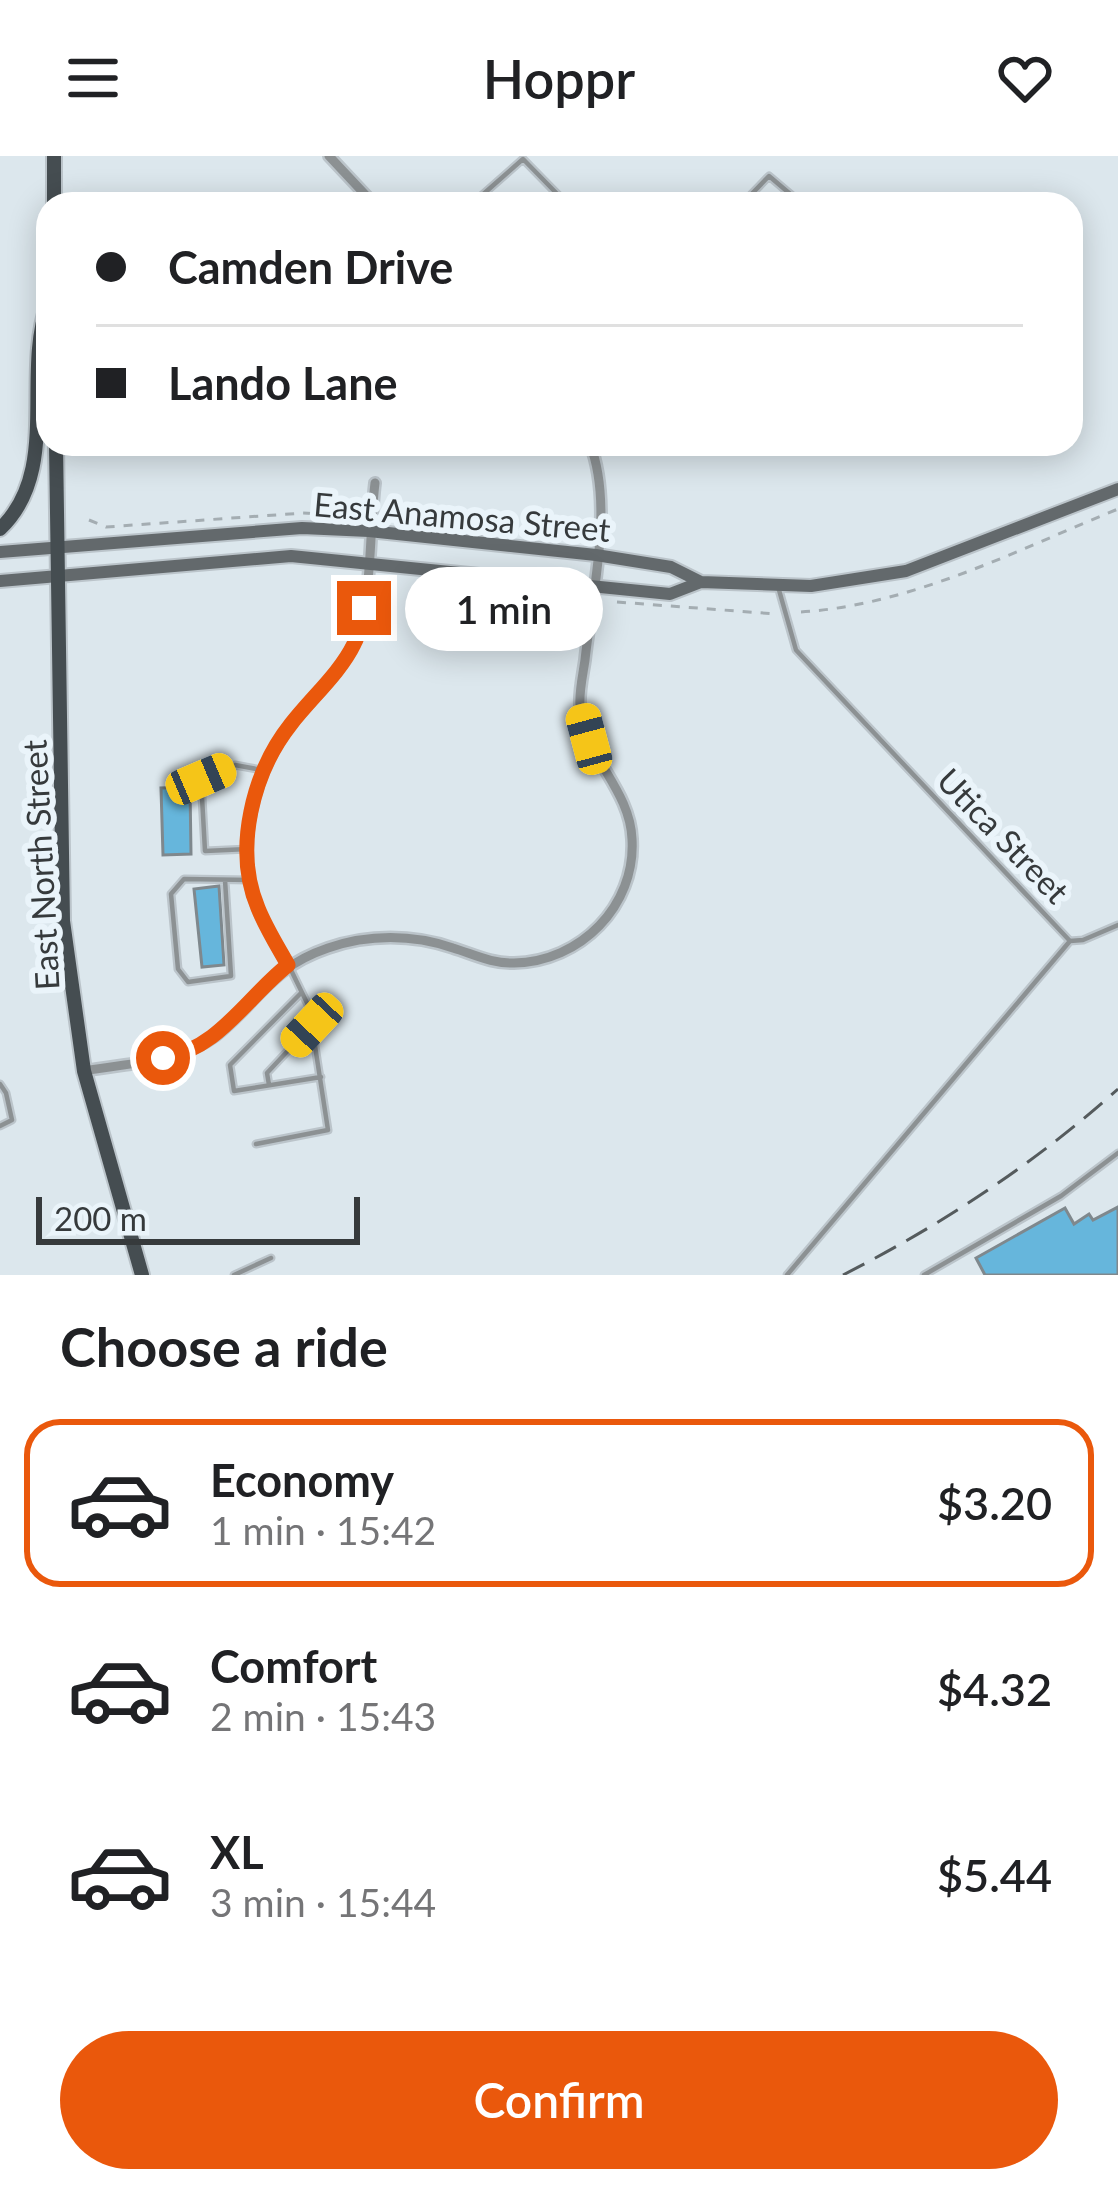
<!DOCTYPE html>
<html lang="en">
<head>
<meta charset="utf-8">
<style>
	:root { --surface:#fff; --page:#f6f6f6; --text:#202124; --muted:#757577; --line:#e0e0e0; --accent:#ea580c }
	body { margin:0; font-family:Lato,sans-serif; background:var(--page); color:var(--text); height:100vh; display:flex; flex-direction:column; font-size:45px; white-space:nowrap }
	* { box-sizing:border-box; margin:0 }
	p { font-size:39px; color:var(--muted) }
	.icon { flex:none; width:66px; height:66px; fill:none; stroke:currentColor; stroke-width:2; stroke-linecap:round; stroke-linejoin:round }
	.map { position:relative; height:1119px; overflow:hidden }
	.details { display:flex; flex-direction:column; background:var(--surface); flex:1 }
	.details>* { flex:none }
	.hud { position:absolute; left:36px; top:36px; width:1047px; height:264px; border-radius:36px; box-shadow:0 6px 30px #0003; display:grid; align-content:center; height:264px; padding:0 60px; background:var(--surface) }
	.scale { position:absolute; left:36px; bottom:30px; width:324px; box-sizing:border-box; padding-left:12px; border:6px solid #363a3c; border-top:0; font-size:33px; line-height:42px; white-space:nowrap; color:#363a3c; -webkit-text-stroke:9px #eaf4fa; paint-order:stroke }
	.end { position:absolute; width:54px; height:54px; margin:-27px; border:15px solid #ea580c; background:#fff; box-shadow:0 0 0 6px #fff }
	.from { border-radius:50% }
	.bubble { position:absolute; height:84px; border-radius:42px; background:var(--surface); box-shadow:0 6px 30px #0003; font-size:39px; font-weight:600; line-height:84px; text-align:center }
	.car { position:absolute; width:36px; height:72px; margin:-36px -18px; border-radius:15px; box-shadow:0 0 9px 3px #0007; background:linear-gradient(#f5c518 24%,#345 0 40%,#f5c518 0 76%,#345 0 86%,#f5c518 0) }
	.hud b { display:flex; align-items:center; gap:42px; height:114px; font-size:45px }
	.hud b+b { border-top:3px solid var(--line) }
	.hud i { width:30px; height:30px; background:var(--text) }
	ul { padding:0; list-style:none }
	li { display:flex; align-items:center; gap:36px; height:168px; margin:0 24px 18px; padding:0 36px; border:6px solid transparent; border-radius:36px }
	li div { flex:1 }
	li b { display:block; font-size:45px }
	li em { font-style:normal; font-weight:600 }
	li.on { border-color:var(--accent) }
	li>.icon { width:108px; height:108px; stroke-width:1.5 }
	h2 { padding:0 60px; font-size:54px; line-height:144px }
	.primary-button { display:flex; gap:24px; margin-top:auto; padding:24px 60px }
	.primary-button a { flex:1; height:138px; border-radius:72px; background:var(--accent); color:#fff; font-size:48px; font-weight:600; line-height:138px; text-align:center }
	header { display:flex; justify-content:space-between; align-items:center; height:156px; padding:0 60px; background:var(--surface); font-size:54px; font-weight:600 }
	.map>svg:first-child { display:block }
</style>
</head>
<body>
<header><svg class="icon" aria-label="menu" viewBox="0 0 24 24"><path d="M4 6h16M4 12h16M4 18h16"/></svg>Hoppr<svg class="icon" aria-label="heart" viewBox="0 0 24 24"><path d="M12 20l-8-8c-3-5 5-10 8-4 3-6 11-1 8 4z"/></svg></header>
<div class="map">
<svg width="1118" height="1119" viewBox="0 0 1118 1119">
	<rect width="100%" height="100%" fill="#dce7ed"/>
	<path fill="#66b6dc" stroke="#7f888d" stroke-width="3" d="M 190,631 L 191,698 L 163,699 L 161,632 Z
		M 219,730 L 224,809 L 202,811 L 194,733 Z
		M 1118,1051 L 1118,1119 L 985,1119 L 976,1102 L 1065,1052 L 1074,1068 L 1089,1058 L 1093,1064 Z"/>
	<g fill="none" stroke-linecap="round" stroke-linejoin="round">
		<g stroke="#bbc4ca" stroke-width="9">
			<path id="lane" d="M 472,48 L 523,3 L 567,48
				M 742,48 L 769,20 L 802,48
				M 779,434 L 796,494 L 1070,785 L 787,1119
				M 248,693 L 205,695 L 201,623 L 235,609 L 262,614
				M 225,724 L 231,820 L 188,826 L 178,813 L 171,738 L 184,723 L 251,724
				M 1070,785 L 1083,784 L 1118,769
				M 301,837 L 230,909 L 234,935 L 321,921
				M 0,928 L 6,937 L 12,964 L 0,970
				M 269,929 L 267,917 L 312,869
				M 256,988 L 328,974 L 309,851 L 291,814
				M 234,1119 L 271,1102
				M 924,1119 L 1061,1040 L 1118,997"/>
		</g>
		<g stroke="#bbc4ca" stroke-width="14">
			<path id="street" d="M 329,0 L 374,48
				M 288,809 C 278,791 266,772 258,753 C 232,691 255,611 295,563 C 315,539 346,511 356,482 C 373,435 369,377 375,327
				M 84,915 C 127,907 179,907 215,880 C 258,846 269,812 328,792 C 368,778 413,778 453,792 C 473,798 492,808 514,807 C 580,806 636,750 632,683 C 630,632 583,600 580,549 C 579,535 583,518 585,504 C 592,438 614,350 590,288"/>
		</g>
		<g stroke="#bbc4ca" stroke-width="16">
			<path id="secondary" d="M 0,396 L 302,372 L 369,375 L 596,399 L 671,411 L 701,426 L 811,430 L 906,415 L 1118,333
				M 0,425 L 291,400 L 670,438 L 701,426"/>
		</g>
		<g stroke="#bbc4ca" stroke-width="18">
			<path id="primary" d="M 54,0 L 54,48
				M 56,288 L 63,765 L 84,915 L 142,1119
				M 0,373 C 61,315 22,221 48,148"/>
		</g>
		<path stroke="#a4adb2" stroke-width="3" stroke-dasharray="9 9" stroke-linecap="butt" d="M 408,363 L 574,382
			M 89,364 L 106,371 L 303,357 L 351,359
			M 617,446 L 776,458
			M 801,456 C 912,449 1017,394 1118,353"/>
		<use href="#lane" stroke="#8c9193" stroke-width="4.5"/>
		<use href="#street" stroke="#8c9193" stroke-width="9"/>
		<use href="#secondary" stroke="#63696c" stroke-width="12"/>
		<use href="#primary" stroke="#454d51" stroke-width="14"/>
		<path stroke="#555b5d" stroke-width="3" stroke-dasharray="24 12" stroke-linecap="butt" d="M 843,1119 C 943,1068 1034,1008 1118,933"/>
	</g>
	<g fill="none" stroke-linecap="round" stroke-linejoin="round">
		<path stroke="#ea580c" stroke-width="15" d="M 163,902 C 218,894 247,841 288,809 C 278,791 266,772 258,752 C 233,693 253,616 291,568 C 311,542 340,517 354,488 C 360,478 361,463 364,452"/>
	</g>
	<g text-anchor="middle" stroke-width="12" stroke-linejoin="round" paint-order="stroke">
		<g font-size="33" fill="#363a3c" stroke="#eaf4fa">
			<text transform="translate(462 361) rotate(5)" y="12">East Anamosa Street</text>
			<text transform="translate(1003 680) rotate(46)" y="12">Utica Street</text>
			<text transform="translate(41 709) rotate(-93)" y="12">East North Street</text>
		</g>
	</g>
</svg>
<div class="scale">200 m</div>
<i class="end from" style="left:163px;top:902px"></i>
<i class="end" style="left:364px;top:452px"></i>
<div class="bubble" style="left:405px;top:411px;width:198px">1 min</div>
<i class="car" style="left:589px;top:583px;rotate:345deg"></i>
<i class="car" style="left:201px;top:623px;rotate:67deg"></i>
<i class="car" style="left:312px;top:869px;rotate:223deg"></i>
<div class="hud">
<b><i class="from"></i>Camden Drive</b>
<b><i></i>Lando Lane</b>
</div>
</div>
<section class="details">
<h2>Choose a ride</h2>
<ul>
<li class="on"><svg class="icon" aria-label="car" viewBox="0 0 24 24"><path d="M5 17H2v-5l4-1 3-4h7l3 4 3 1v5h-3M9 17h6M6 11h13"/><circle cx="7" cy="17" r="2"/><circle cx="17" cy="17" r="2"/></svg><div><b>Economy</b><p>1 min · 15:42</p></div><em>$3.20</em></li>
<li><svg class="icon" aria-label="car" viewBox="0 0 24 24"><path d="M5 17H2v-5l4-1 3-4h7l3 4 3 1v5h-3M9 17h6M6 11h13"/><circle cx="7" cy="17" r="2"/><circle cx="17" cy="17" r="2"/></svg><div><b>Comfort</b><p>2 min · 15:43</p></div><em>$4.32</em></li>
<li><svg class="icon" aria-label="car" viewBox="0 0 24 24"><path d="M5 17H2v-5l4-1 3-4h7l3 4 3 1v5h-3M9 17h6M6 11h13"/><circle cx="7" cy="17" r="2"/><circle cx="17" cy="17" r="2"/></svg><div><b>XL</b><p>3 min · 15:44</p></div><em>$5.44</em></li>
</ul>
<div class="primary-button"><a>Confirm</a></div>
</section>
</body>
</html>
